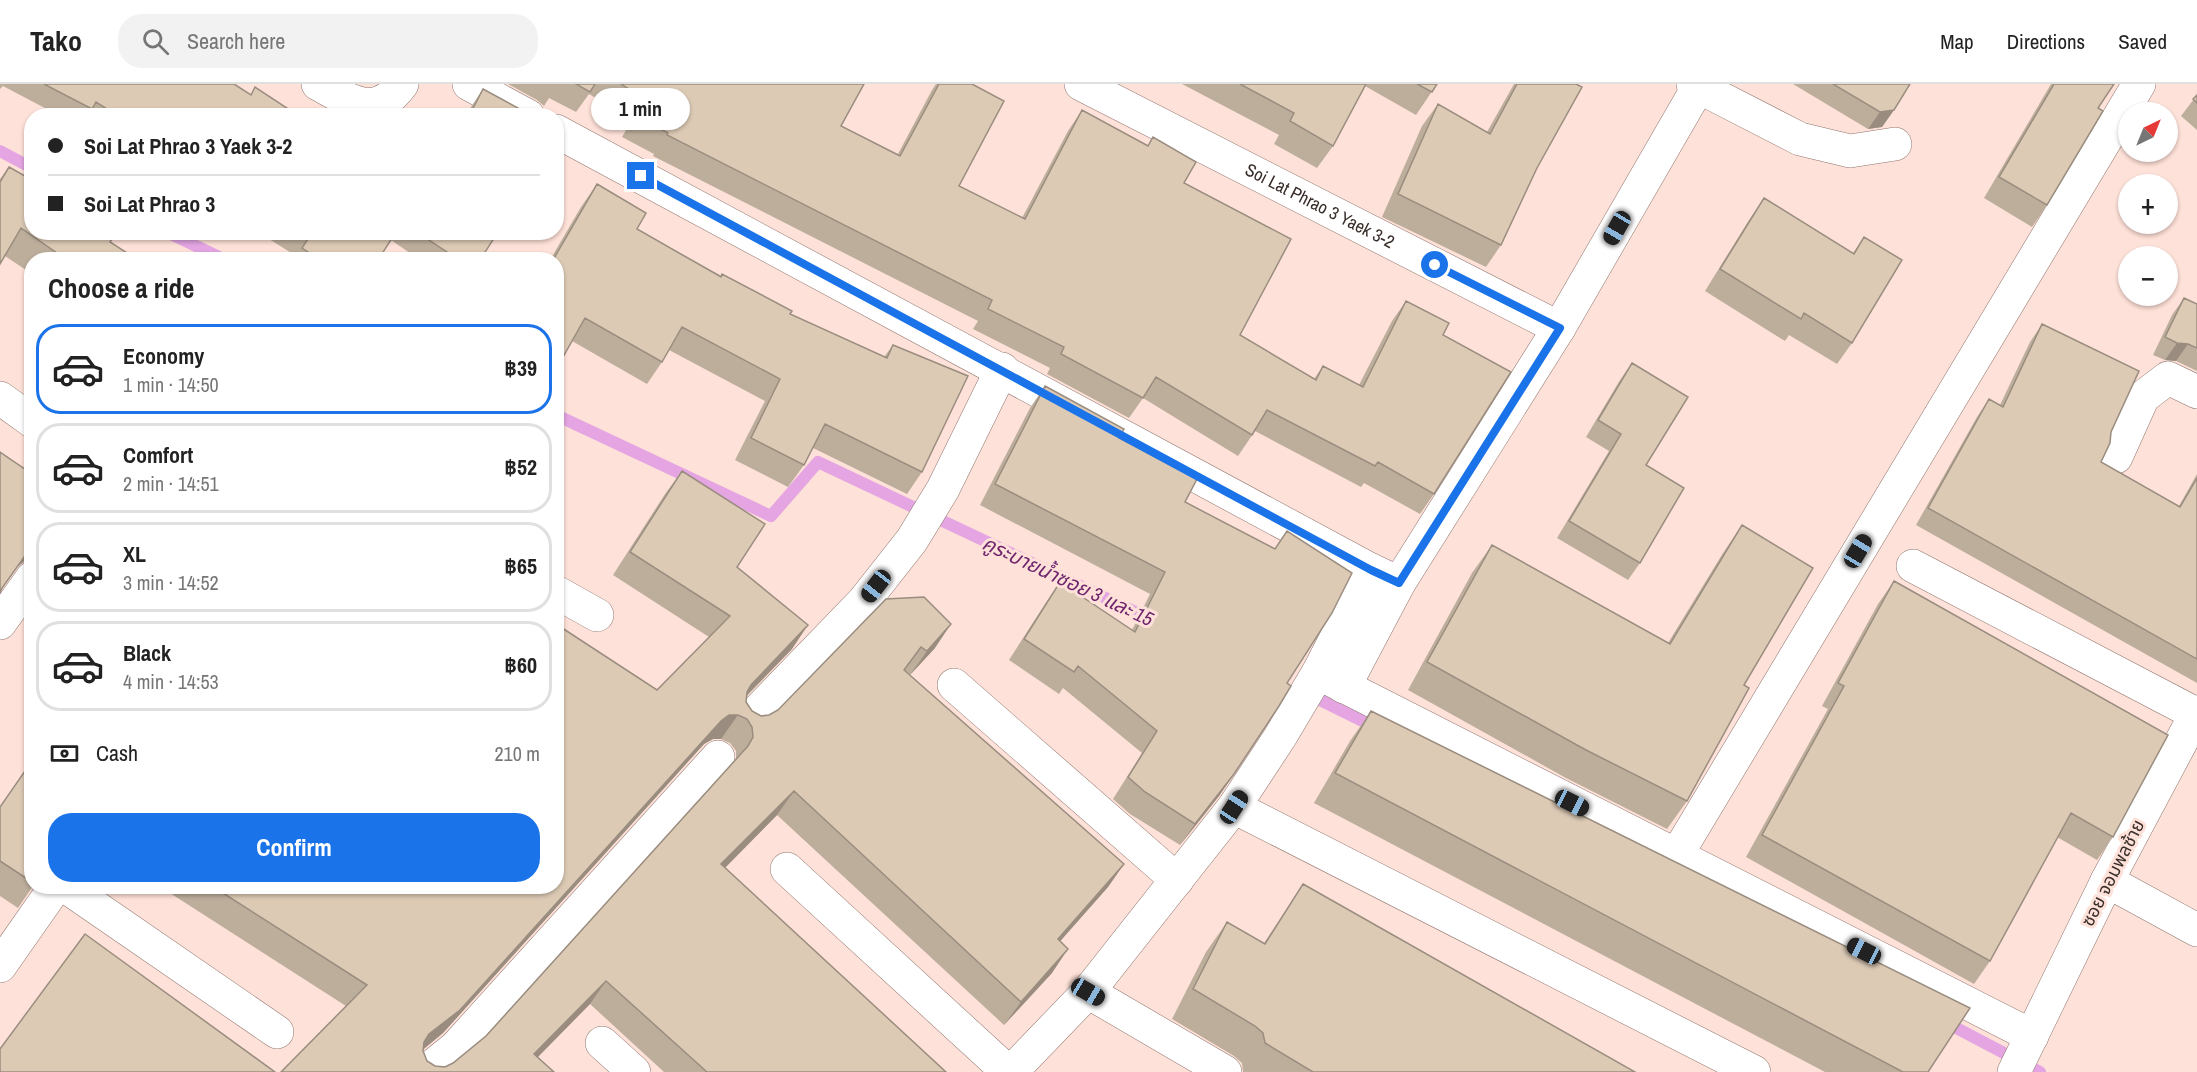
<!DOCTYPE html>
<html lang="en">
<head>
<meta charset="utf-8">
<style>
	:root { --surface:#fff; --page:#f2f2f2; --text:#222; --muted:#767676; --line:#e0e0e0; --accent:#1a73e8 }
	body { margin:0; font-family:"Archivo Narrow","Noto Sans Thai",sans-serif; background:var(--page); color:var(--text); height:100vh; display:flex; flex-direction:column; font-size:22px; white-space:nowrap }
	* { box-sizing:border-box; margin:0 }
	p { font-size:20px; color:var(--muted) }
	.icon { flex:none; width:33px; height:33px; fill:none; stroke:currentColor; stroke-width:2; stroke-linecap:round; stroke-linejoin:round }
	.map { position:relative; flex:1; overflow:hidden }
	.drawer { position:absolute; left:24px; top:168px; width:540px; height:642px; display:flex; flex-direction:column; background:var(--surface); border-radius:24px; box-shadow:0 2px 4px #0004 }
	.drawer>* { flex:none }
	.banner { position:absolute; left:24px; top:24px; width:540px; height:132px; border-radius:24px; box-shadow:0 2px 4px #0004; display:grid; align-content:center; height:132px; padding:0 24px; background:var(--surface) }
	.needle { width:39px; rotate:43deg }
	.fabs { position:absolute; left:2118px; top:18px; display:grid; gap:12px }
	.fabs a { display:grid; place-items:center; width:60px; height:60px; border-radius:50%; background:var(--surface); box-shadow:0 2px 4px #0004; font-size:30px }
	.end { position:absolute; width:27px; height:27px; margin:-14px; border:8px solid #1a73e8; background:#fff; box-shadow:0 0 0 3px #fff }
	.from { border-radius:50% }
	.bubble { position:absolute; height:42px; border-radius:21px; background:var(--surface); box-shadow:0 2px 4px #0004; font-size:20px; font-weight:700; line-height:42px; text-align:center }
	.car { position:absolute; width:18px; height:36px; margin:-18px -9px; border-radius:8px; box-shadow:0 0 4px 2px #0007; background:linear-gradient(#222 24%,#8ab4d8 0 40%,#222 0 76%,#8ab4d8 0 86%,#222 0) }
	.banner b { display:flex; align-items:center; gap:21px; height:57px; font-size:22px }
	.banner b+b { border-top:2px solid var(--line) }
	.banner i { width:15px; height:15px; background:var(--text) }
	ul { padding:0; list-style:none }
	li { display:flex; align-items:center; gap:18px; height:90px; margin:0 12px 9px; padding:0 12px; border:3px solid var(--line); border-radius:24px }
	li div { flex:1 }
	li b { display:block; font-size:22px }
	li em { font-style:normal; font-weight:700 }
	li.on { border-color:var(--accent) }
	li>.icon { width:54px; height:54px; stroke-width:1.5 }
	h2 { padding:0 24px; font-size:27px; line-height:72px }
	.pay { display:flex; align-items:center; gap:15px; height:66px; padding:0 24px; font-size:22px }
	.pay p { margin-inline-start:auto }
	.primary-button { display:flex; gap:12px; margin-top:auto; padding:12px 24px }
	.primary-button a { flex:1; height:69px; border-radius:24px; background:var(--accent); color:#fff; font-size:24px; font-weight:700; line-height:69px; text-align:center }
	header { display:flex; align-items:center; gap:36px; box-sizing:border-box; height:84px; padding:0 30px; background:var(--surface); border-bottom:2px solid var(--line) }
	header strong { font-size:28px }
	nav { display:flex; gap:33px; margin-inline-start:auto; font-size:21px }
	.search { width:420px; height:54px; background:var(--page); display:flex; align-items:center; gap:15px; box-sizing:border-box; padding:0 21px; border-radius:24px; color:var(--muted); font-size:22px }
	.map>svg:first-child { display:block }
</style>
</head>
<body>
<header>
<strong>Tako</strong>
<div class="search"><svg class="icon" aria-label="search" viewBox="0 0 24 24"><circle cx="10" cy="10" r="6"/><path d="M15 15l6 6"/></svg>Search here</div>
<nav><a>Map</a><a>Directions</a><a>Saved</a></nav>
</header>
<div class="map">
<svg width="2197" height="988" viewBox="0 0 2197 988">
	<rect width="100%" height="100%" fill="#fee1d8"/>
	<g fill="none" stroke-linecap="round" stroke-linejoin="round">
		<path stroke="#e4a5e2" stroke-width="12" d="M 0,67 L 32,84
			M 167,148 L 225,176
			M 556,331 L 771,432 L 818,378 L 1154,537
			M 1308,610 L 1379,645
			M 1943,937 L 2040,988"/>
		<g stroke="#90766f" stroke-width="34">
			<g id="minor">
				<path d="M 318,0 C 350,17 376,36 402,0"/>
				<path d="M 469,0 L 528,32"/>
				<path id="s1" d="M 1081,0 L 1559,244"/>
				<path d="M 1693,0 L 1800,55 L 1850,67 L 1895,60"/>
				<path d="M 556,47 L 1371,486 L 1399,499 L 1559,244 L 1700,0"/>
				<path d="M 0,314 L 32,337"/>
				<path d="M 2116,373 L 2143,313 L 2168,294 L 2197,308"/>
				<path d="M 1913,482 L 2196,630"/>
				<path d="M 1371,486 L 1318,589 L 2032,952"/>
				<path d="M 556,508 L 597,531"/>
				<path d="M 0,539 L 32,494"/>
				<path d="M 954,601 L 1177,796"/>
				<path d="M 1344,603 L 1399,499"/>
				<path d="M 748,637 L 864,517 L 912,456 L 943,405 L 1002,285"/>
				<path d="M 1234,723 L 1754,988"/>
				<path d="M 1676,772 L 2139,0"/>
				<path d="M 787,785 L 1008,988"/>
				<path d="M 2107,797 L 2197,846"/>
				<path d="M 65,802 L 277,948"/>
				<path d="M 0,882 L 56,802"/>
				<path d="M 1088,908 L 1225,988"/>
				<path d="M 602,959 L 634,988"/>
				<path d="M 425,988 L 456,963 L 718,673"/>
				<path d="M 1011,988 L 1088,908 L 1234,723 L 1280,653 L 1318,589"/>
				<path d="M 2014,988 L 2107,797 L 2197,628"/>
			</g>
		</g>
		<use href="#minor" stroke="#fff" stroke-width="33"/>
	</g>
	<path fill="#bdae9c" fill-rule="evenodd" d="M 0,0 L 234,0 L 250,11 L 299,32 L 60,32 L 3,2 L 0,5 Z
		M 508,0 L 864,0 L 841,42 L 898,70 L 932,6 L 936,0 L 972,0 L 959,102 L 1022,134 L 1068,47 L 1082,26 L 1148,61 L 1153,53 L 1184,99 L 1240,251 L 1314,295 L 1323,282 L 1359,301 L 1392,237 L 1406,217 L 1443,251 L 1434,410 L 1420,430 L 1364,399 L 1361,403 L 1255,347 L 1238,372 L 1143,314 L 1129,334 L 1047,290 L 1050,284 L 973,245 L 978,237 L 653,72 L 654,70 L 622,53 L 632,36 L 589,10 L 576,28 L 549,14 L 544,22 L 537,16 Z
		M 1182,0 L 1437,0 L 1416,31 L 1365,2 L 1333,62 L 1317,84 L 1274,60 L 1279,51 Z
		M 1514,0 L 1576,0 L 1501,161 L 1486,183 L 1382,133 L 1422,42 L 1438,20 L 1487,48 Z
		M 1793,0 L 1910,0 L 1894,26 L 1882,43 L 1868,45 Z
		M 2051,0 L 2114,0 L 2098,24 L 2047,121 L 2032,143 L 1984,114 Z
		M 483,5 L 532,32 L 467,32 L 471,23 Z
		M 2197,11 L 2197,46 L 2181,32 Z
		M 9,83 L 110,158 L 138,176 L 32,176 L 32,190 L 5,172 L 0,180 L 0,95 Z
		M 597,100 L 637,145 L 790,230 L 884,273 L 893,261 L 922,388 L 907,410 L 813,364 L 804,381 L 788,403 L 735,376 L 765,317 L 669,266 L 662,278 L 647,300 L 572,257 L 556,282 L 556,176 L 550,176 L 581,123 Z
		M 1764,114 L 1853,169 L 1864,153 L 1852,259 L 1837,280 L 1789,251 L 1785,257 L 1705,207 L 1749,136 Z
		M 258,148 L 498,148 L 480,176 L 420,176 L 391,156 L 378,176 L 294,176 L 296,172 Z
		M 2184,214 L 2197,220 L 2197,287 L 2176,277 L 2165,276 L 2153,271 L 2172,231 Z
		M 2042,240 L 2111,348 L 2101,378 L 2179,422 L 2197,390 L 2197,599 L 1916,441 L 1977,333 L 1989,315 L 2000,321 L 2030,258 Z
		M 1632,279 L 1646,381 L 1640,479 L 1628,496 L 1557,454 L 1609,367 L 1586,353 L 1620,296 Z
		M 1045,302 L 1119,354 L 1185,418 L 1275,465 L 1287,447 L 1287,599 L 1234,690 L 1219,712 L 1180,761 L 1130,730 L 1113,715 L 1142,669 L 1063,604 L 1059,610 L 1009,576 L 1045,520 L 1060,498 L 1132,546 L 1150,510 L 980,421 L 1030,324 Z
		M 682,387 L 737,483 L 792,565 L 747,612 L 746,618 L 752,627 L 761,632 L 769,631 L 778,626 L 886,515 L 935,564 L 910,591 L 907,588 L 1124,780 L 1108,803 L 1060,857 L 1052,889 L 1004,941 L 777,731 L 725,784 L 946,988 L 664,988 L 590,920 L 538,973 L 554,988 L 281,988 L 346,922 L 159,802 L 556,802 L 657,606 L 709,553 L 613,491 L 665,410 ZM 713,655 L 721,655 L 730,659 L 736,667 L 736,675 L 486,952 L 453,979 L 445,983 L 435,982 L 427,977 L 423,965 L 443,949 L 704,660 Z
		M 1742,441 L 1744,601 L 1687,717 L 1667,745 L 1566,694 L 1408,606 L 1472,489 L 1492,461 L 1668,559 L 1723,469 Z
		M 1894,497 L 2113,753 L 2097,776 L 2057,753 L 1990,877 L 1974,900 L 1746,773 L 1828,625 L 1822,622 L 1878,520 Z
		M 1371,627 L 1928,988 L 1825,988 L 1314,719 L 1350,657 Z
		M 32,676 L 32,802 L 33,802 L 18,824 L 0,812 L 0,723 Z
		M 1303,800 L 1635,988 L 1243,988 L 1242,979 L 1234,972 L 1172,935 L 1206,868 L 1227,838 L 1264,859 Z"/>
	<path fill="#9a8d7f" d="M 1894,26 L 1882,43 L 1868,45 L 1880,28 Z
		M 2177,259 L 2188,260 L 2176,277 L 2165,276 Z
		M 32,462 L 32,476 L 25,477 L 17,483 Z
		M 951,540 L 935,564 L 910,591 L 927,567 Z
		M 808,541 L 792,565 L 734,624 L 751,601 Z
		M 729,631 L 738,631 L 721,655 L 713,655 L 704,660 L 443,949 L 413,974 L 429,950 L 721,637 Z
		M 1234,690 L 1219,712 L 1180,761 L 1195,740 Z
		M 794,707 L 777,731 L 705,804 L 721,780 Z
		M 1124,780 L 1108,803 L 1041,879 L 1058,855 Z
		M 1068,865 L 1052,889 L 1004,941 L 1021,918 Z
		M 606,897 L 590,920 L 523,988 L 534,970 Z"/>
	<path fill="#dccab5" stroke="#9a8d7f" stroke-width="1.5" fill-rule="evenodd" d="M 44,0 L 234,0 L 251,11 L 255,3 L 299,32 L 157,32 L 150,27 L 147,32 L 118,32 L 96,18 L 92,25 Z
		M 576,0 L 595,0 L 590,8 Z
		M 621,0 L 864,0 L 841,42 L 900,72 L 939,0 L 972,0 L 1004,17 L 959,102 L 1025,135 L 1082,26 L 1148,62 L 1153,53 L 1196,78 L 1184,99 L 1291,155 L 1240,251 L 1316,296 L 1323,282 L 1363,303 L 1406,217 L 1449,239 L 1443,251 L 1511,288 L 1434,410 L 1378,378 L 1375,382 L 1267,326 L 1252,351 L 1156,293 L 1143,314 L 1061,270 L 1064,263 L 988,225 L 992,216 L 667,51 L 668,49 L 636,32 L 646,16 Z
		M 1240,0 L 1366,0 L 1333,62 L 1290,37 L 1294,29 Z
		M 1417,0 L 1437,0 L 1432,8 Z
		M 1517,0 L 1576,0 L 1582,3 L 1537,84 L 1501,161 L 1398,110 L 1438,20 L 1490,50 Z
		M 1833,0 L 1910,0 L 1894,26 L 1880,28 Z
		M 2054,0 L 2114,0 L 2098,24 L 2103,27 L 2047,121 L 1999,93 Z
		M 483,5 L 531,31 L 532,32 L 469,32 Z
		M 2197,11 L 2197,19 L 2193,15 Z
		M 9,83 L 32,96 L 32,148 L 117,148 L 110,158 L 138,176 L 67,176 L 21,144 L 0,180 L 0,98 Z
		M 597,100 L 646,129 L 637,145 L 721,193 L 722,190 L 792,227 L 790,230 L 887,274 L 893,261 L 968,292 L 922,388 L 825,340 L 804,381 L 751,354 L 780,295 L 682,243 L 662,278 L 585,234 L 563,273 L 556,269 L 556,176 L 553,176 Z
		M 1764,114 L 1854,170 L 1864,153 L 1902,176 L 1852,259 L 1804,229 L 1801,235 L 1720,185 Z
		M 298,148 L 396,148 L 378,176 L 320,176 L 302,164 L 308,155 Z
		M 417,148 L 498,148 L 480,176 L 459,176 Z
		M 2184,214 L 2197,220 L 2197,264 L 2188,260 L 2177,259 L 2165,253 Z
		M 2042,240 L 2139,287 L 2111,348 L 2110,359 L 2101,378 L 2180,423 L 2197,394 L 2197,575 L 1928,424 L 1989,315 L 2003,323 Z
		M 1632,279 L 1688,313 L 1646,381 L 1684,404 L 1640,479 L 1569,437 L 1621,350 L 1598,336 Z
		M 1045,302 L 1124,345 L 1119,354 L 1197,395 L 1185,418 L 1275,465 L 1287,447 L 1352,489 L 1332,529 L 1287,599 L 1291,602 L 1279,622 L 1234,690 L 1195,740 L 1145,708 L 1128,693 L 1157,647 L 1078,582 L 1074,588 L 1024,555 L 1060,498 L 1135,548 L 1165,488 L 995,400 Z
		M 0,368 L 32,390 L 32,462 L 2,504 L 0,509 Z
		M 682,387 L 765,440 L 737,483 L 808,541 L 751,601 L 747,608 L 746,618 L 752,627 L 761,632 L 769,631 L 778,626 L 886,515 L 924,513 L 951,540 L 927,567 L 921,563 L 904,586 L 1124,780 L 1058,855 L 1068,865 L 1021,918 L 794,707 L 721,780 L 946,988 L 707,988 L 606,897 L 534,970 L 554,988 L 281,988 L 367,901 L 212,802 L 556,802 L 556,540 L 657,606 L 730,532 L 630,468 ZM 729,631 L 738,631 L 747,635 L 752,643 L 753,653 L 748,662 L 486,952 L 453,979 L 445,983 L 435,982 L 427,977 L 423,967 L 424,958 L 429,950 L 460,926 L 721,637 Z
		M 1742,441 L 1813,484 L 1744,601 L 1749,604 L 1687,717 L 1586,666 L 1427,578 L 1492,461 L 1670,560 Z
		M 1894,497 L 2168,651 L 2113,753 L 2071,729 L 1990,877 L 1762,751 L 1844,602 L 1838,599 Z
		M 1371,627 L 1970,924 L 1928,988 L 1903,988 L 1335,689 Z
		M 32,677 L 32,798 L 0,777 L 0,723 Z
		M 1303,800 L 1635,988 L 1313,988 L 1265,959 L 1263,949 L 1255,942 L 1193,905 L 1227,838 L 1265,860 Z
		M 85,850 L 275,988 L 0,988 L 0,965 Z"/>
	<g fill="none" stroke-linecap="round" stroke-linejoin="round">
		<path stroke="#1a73e8" stroke-width="8" d="M 641,92 L 1371,486 L 1399,499 L 1560,244 L 1435,181"/>
	</g>
	<g text-anchor="middle" stroke-width="6" stroke-linejoin="round" paint-order="stroke">
		<g font-size="18" fill="#392e2a" stroke="#fee1d8">
			<text dy="6" stroke="none"><textPath href="#s1" startOffset="268">Soi Lat Phrao 3 Yaek 3-2</textPath></text>
			<text transform="translate(2113 789) rotate(-63)" y="6">ซอย จอมพลซ้าย</text>
		</g>
		<g font-size="20" font-style="italic" fill="#6f256e" stroke="#fee1d8">
			<text transform="translate(1068 497) rotate(25)" y="7">คูระบายน้ำซอย 3 และ 15</text>
		</g>
	</g>
</svg>
<div class="fabs">
<a><svg class="needle" viewBox="-14 -14 28 28"><path d="M0-13l5 13h-10z" fill="#e53935"/><path d="M0 13l5-13h-10z" fill="#767676"/></svg></a>
<a>+</a>
<a>−</a>
</div>
<i class="end from" style="left:1435px;top:181px"></i>
<i class="end" style="left:641px;top:92px"></i>
<div class="bubble" style="left:591px;top:4px;width:99px">1 min</div>
<i class="car" style="left:1617px;top:144px;rotate:210deg"></i>
<i class="car" style="left:1858px;top:467px;rotate:31deg"></i>
<i class="car" style="left:876px;top:502px;rotate:218deg"></i>
<i class="car" style="left:1572px;top:719px;rotate:117deg"></i>
<i class="car" style="left:1234px;top:723px;rotate:33deg"></i>
<i class="car" style="left:1864px;top:867px;rotate:297deg"></i>
<i class="car" style="left:1088px;top:908px;rotate:120deg"></i>
<div class="banner">
<b><i class="from"></i>Soi Lat Phrao 3 Yaek 3-2</b>
<b><i></i>Soi Lat Phrao 3</b>
</div>
<section class="drawer">
<h2>Choose a ride</h2>
<ul>
<li class="on"><svg class="icon" aria-label="car" viewBox="0 0 24 24"><path d="M5 17H2v-5l4-1 3-4h7l3 4 3 1v5h-3M9 17h6M6 11h13"/><circle cx="7" cy="17" r="2"/><circle cx="17" cy="17" r="2"/></svg><div><b>Economy</b><p>1 min · 14:50</p></div><em>฿39</em></li>
<li><svg class="icon" aria-label="car" viewBox="0 0 24 24"><path d="M5 17H2v-5l4-1 3-4h7l3 4 3 1v5h-3M9 17h6M6 11h13"/><circle cx="7" cy="17" r="2"/><circle cx="17" cy="17" r="2"/></svg><div><b>Comfort</b><p>2 min · 14:51</p></div><em>฿52</em></li>
<li><svg class="icon" aria-label="car" viewBox="0 0 24 24"><path d="M5 17H2v-5l4-1 3-4h7l3 4 3 1v5h-3M9 17h6M6 11h13"/><circle cx="7" cy="17" r="2"/><circle cx="17" cy="17" r="2"/></svg><div><b>XL</b><p>3 min · 14:52</p></div><em>฿65</em></li>
<li><svg class="icon" aria-label="car" viewBox="0 0 24 24"><path d="M5 17H2v-5l4-1 3-4h7l3 4 3 1v5h-3M9 17h6M6 11h13"/><circle cx="7" cy="17" r="2"/><circle cx="17" cy="17" r="2"/></svg><div><b>Black</b><p>4 min · 14:53</p></div><em>฿60</em></li>
</ul>
<div class="pay"><svg class="icon" aria-label="cash" viewBox="0 0 24 24"><path d="M3 7h18v10H3z"/><circle cx="12" cy="12" r="2"/></svg>Cash<p>210 m</p></div>
<div class="primary-button"><a>Confirm</a></div>
</section>
</div>
</body>
</html>
